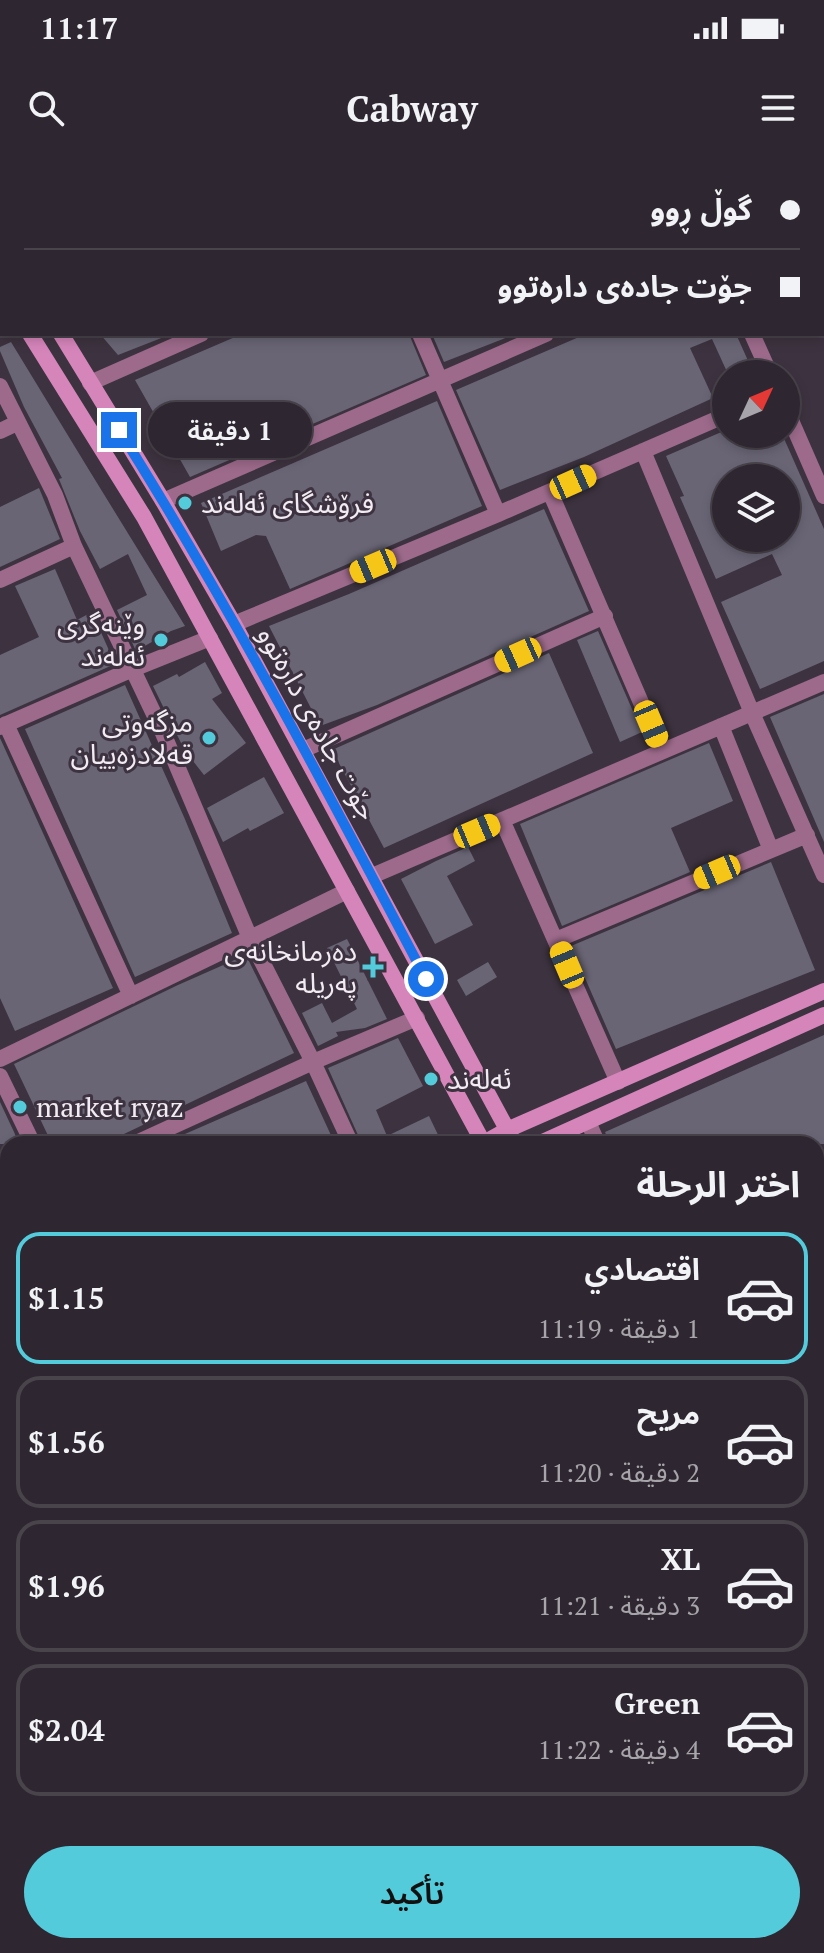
<!DOCTYPE html>
<html lang="ar">
<head>
<meta charset="utf-8">
<style>
	:root { --surface:#2e2630; --page:#3a323c; --text:#f1f3f6; --muted:#a7a5ab; --line:#49434c; --accent:#53cbdb }
	body { margin:0; font-family:"PT Serif","Noto Sans Arabic",serif; background:var(--page); color:var(--text); direction:rtl; height:100vh; display:flex; flex-direction:column; font-size:30px; white-space:nowrap }
	* { box-sizing:border-box; margin:0 }
	p { font-size:26px; color:var(--muted) }
	.icon { flex:none; width:44px; height:44px; fill:none; stroke:currentColor; stroke-width:2; stroke-linecap:round; stroke-linejoin:round }
	.map { position:relative; flex:1; overflow:hidden; direction:ltr }
	.side { position:absolute; left:0px; top:976px; width:824px; height:818px; display:flex; flex-direction:column; background:var(--surface); border-radius:24px 24px 0 0; box-shadow:0 4px 12px #0003,0 0 0 2px var(--line); direction:rtl }
	.side>* { flex:none }
	.banner { position:absolute; left:0px; top:0px; width:824px; height:176px; box-shadow:0 4px 12px #0003,0 0 0 2px var(--line); direction:rtl; display:grid; align-content:center; height:176px; padding:0 24px; background:var(--surface) }
	.needle { width:52px; rotate:46deg }
	.fabs { position:absolute; left:712px; top:200px; display:grid; gap:16px }
	.fabs a { display:grid; place-items:center; width:88px; height:88px; border-radius:50%; background:var(--surface); box-shadow:0 4px 12px #0003,0 0 0 2px var(--line); font-size:40px }
	.end { position:absolute; width:36px; height:36px; margin:-18px; border:10px solid #1a73e8; background:#fff; box-shadow:0 0 0 4px #fff }
	.from { border-radius:50% }
	.bubble { position:absolute; height:56px; border-radius:28px; background:var(--surface); box-shadow:0 4px 12px #0003,0 0 0 2px var(--line); font-size:26px; font-weight:600; line-height:56px; text-align:center; direction:rtl }
	.car { position:absolute; width:24px; height:48px; margin:-24px -12px; border-radius:10px; box-shadow:0 0 6px 2px #0007; background:linear-gradient(#f5c518 24%,#345 0 40%,#f5c518 0 76%,#345 0 86%,#f5c518 0) }
	.banner b { display:flex; align-items:center; gap:28px; height:76px; font-size:30px }
	.banner b+b { border-top:2px solid var(--line) }
	.banner i { width:20px; height:20px; background:var(--text) }
	ul { padding:0; list-style:none }
	li { display:flex; align-items:center; gap:24px; height:132px; margin:0 16px 12px; padding:0 8px; border:4px solid var(--line); border-radius:24px }
	li div { flex:1 }
	li b { display:block; font-size:30px }
	li em { font-style:normal; font-weight:600 }
	li.on { border-color:var(--accent) }
	li>.icon { width:72px; height:72px; stroke-width:1.5 }
	h2 { padding:0 24px; font-size:36px; line-height:96px }
	.action { display:flex; gap:16px; margin-top:auto; padding:16px 24px }
	.action a { flex:1; height:92px; border-radius:48px; background:var(--accent); color:#111; font-size:32px; font-weight:600; line-height:92px; text-align:center }
	.status { display:flex; justify-content:space-between; align-items:center; height:56px; padding:0 40px; background:var(--surface); direction:ltr }
	.status svg { height:22px; fill:currentColor }
	header { display:flex; justify-content:space-between; align-items:center; height:104px; padding:0 24px; background:var(--surface); font-size:36px; font-weight:600 }
	.map>svg:first-child { display:block }
</style>
</head>
<body>
<div class="status"><b>11:17</b><svg viewBox="0 0 49 12"><path d="M0 12V9h3v3zM5 12V6h3v6zM10 12V3h3v9zM15 12V0h3v12zM26 1h20v11H26zM47 4h2v5h-2z"/></svg></div>
<header><svg class="icon" aria-label="menu" viewBox="0 0 24 24"><path d="M4 6h16M4 12h16M4 18h16"/></svg>Cabway<svg class="icon" aria-label="search" viewBox="0 0 24 24"><circle cx="10" cy="10" r="6"/><path d="M15 15l6 6"/></svg></header>
<div class="map">
<svg width="824" height="1793" viewBox="0 0 824 1793">
	<rect width="100%" height="100%" fill="#3d3340"/>
	<path fill="#696575" fill-rule="evenodd" d="M 100,174 L 169,174 L 169,175 L 118,195 Z
		M 242,174 L 409,174 L 426,215 L 190,317 L 135,220 Z
		M 432,174 L 513,174 L 513,175 L 444,202 Z
		M 586,174 L 736,174 L 754,214 L 728,214 L 712,179 L 690,188 L 713,238 L 584,297 L 500,330 L 456,230 Z
		M 11,182 L 89,310 L 185,466 L 171,471 L 136,491 L 117,450 L 147,435 L 128,394 L 100,409 L 80,371 L 59,319 L 62,318 L 24,247 L 0,191 L 0,187 Z
		M 437,241 L 482,346 L 290,429 L 266,376 L 256,375 L 221,391 L 201,343 Z
		M 726,270 L 726,274 L 782,274 L 824,369 L 824,501 L 760,529 L 721,442 L 782,415 L 772,394 L 716,419 L 680,337 L 684,336 L 666,296 ZM 726,318 L 786,318 L 786,378 L 726,378 Z
		M 39,328 L 60,379 L 0,407 L 0,347 Z
		M 544,349 L 589,451 L 377,545 L 320,566 L 269,466 L 349,434 Z
		M 55,409 L 77,460 L 92,452 L 115,504 L 0,555 L 0,495 L 39,477 L 15,426 Z
		M 598,471 L 642,572 L 620,582 L 577,480 Z
		M 549,493 L 593,593 L 384,688 L 332,590 Z
		M 205,502 L 222,533 L 212,539 L 246,583 L 204,615 L 193,601 L 187,602 L 184,589 L 153,526 L 177,514 L 179,517 Z
		M 125,525 L 184,657 L 232,773 L 135,817 L 25,569 Z
		M 824,534 L 824,682 L 770,557 Z
		M 0,578 L 113,828 L 15,871 L 0,838 Z
		M 709,583 L 733,641 L 671,668 L 690,712 L 562,766 L 520,664 Z
		M 264,617 L 284,653 L 250,671 L 248,668 L 223,682 L 207,648 Z
		M 468,687 L 475,701 L 447,716 L 473,765 L 435,784 L 401,719 L 436,701 Z
		M 771,702 L 815,810 L 616,889 L 571,786 Z
		M 347,779 L 387,859 L 365,868 L 336,872 L 338,876 L 318,886 L 302,853 L 322,843 L 332,863 L 357,849 L 327,788 Z
		M 246,795 L 294,893 L 103,984 L 52,984 L 14,904 L 178,825 Z
		M 488,802 L 497,817 L 466,836 L 457,820 Z
		M 824,875 L 824,984 L 610,984 L 605,972 Z
		M 398,878 L 423,926 L 376,950 L 387,976 L 429,956 L 440,979 L 429,984 L 362,984 L 328,908 Z
		M 306,921 L 335,984 L 162,984 L 279,933 Z
		M 0,942 L 14,972 L 19,984 L 0,984 Z"/>
	<g fill="none" stroke-linecap="round" stroke-linejoin="round">
		<path stroke="#9d6a8b" stroke-width="16" d="M 142,0 L 143,2
			M 345,0 L 346,2
			M 604,2 L 609,0
			M 420,174 L 498,354
			M 90,223 L 201,174
			M 0,226 L 55,335 L 74,386 L 163,573 L 250,778 L 313,902 L 351,984
			M 0,271 L 17,263
			M 643,291 L 752,553 L 824,715
			M 550,332 L 662,591
			M 163,341 L 546,174
			M 0,420 L 74,386
			M 234,464 L 498,354 L 726,255
			M 6,564 L 131,836
			M 721,566 L 771,690
			M 0,567 L 133,509 L 210,478
			M 303,590 L 605,456
			M 502,660 L 618,922
			M 372,716 L 824,522
			M 556,780 L 807,675
			M 0,899 L 347,731
			M 588,962 L 598,984
			M 134,984 L 313,902 L 417,858
			M 816,1015 L 824,1012
			M 0,1045 L 8,1041
			M 816,1152 L 824,1149
			M 816,1364 L 824,1382
			M 0,1387 L 8,1383
			M 816,1444 L 824,1441
			M 0,1539 L 8,1535
			M 0,1639 L 8,1656
			M 68,1786 L 72,1793
			M 758,1786 L 761,1793
			M 86,1793 L 102,1786
			M 424,1793 L 439,1786"/>
		<path stroke="#9d6a8b" stroke-width="16" d="M 674,0 L 674,2
			M 208,2 L 213,0
			M 0,111 L 2,110
			M 752,174 L 770,214
			M 786,249 L 824,336
			M 0,916 L 33,984
			M 816,1772 L 824,1768
			M 397,1786 L 400,1793
			M 772,1793 L 787,1786"/>
		<path stroke="#d685bb" stroke-width="16" d="M 0,66 L 2,67
			M 0,78 L 2,81
			M 0,127 L 2,130
			M 30,174 L 144,357 L 484,984
			M 61,174 L 163,341 L 234,464 L 515,984
			M 482,984 L 507,970 L 824,831
			M 538,984 L 824,855
			M 0,1202 L 8,1199
			M 0,1229 L 8,1225
			M 816,1522 L 824,1537
			M 816,1582 L 824,1598"/>
	</g>
	<g fill="none" stroke-linecap="round" stroke-linejoin="round">
		<path stroke="#1a73e8" stroke-width="10" d="M 119,270 C 231,448 329,634 426,819"/>
	</g>
	<g fill="#53cbdb" stroke="#3d3340" stroke-width="3">
		<circle cx="185" cy="343" r="8"/>
		<circle cx="161" cy="480" r="8"/>
		<circle cx="209" cy="578" r="8"/>
		<path d="M369 795h8v8h8v8h-8v8h-8v-8h-8v-8h8z"/>
		<circle cx="431" cy="919" r="8"/>
		<circle cx="20" cy="947" r="8"/>
	</g>
	<g text-anchor="middle" stroke-width="6" stroke-linejoin="round" paint-order="stroke">
		<g font-size="28" fill="#f2ebf3" stroke="#3d3340" text-anchor="start">
			<text x="201" y="353">فرۆشگای ئەلەند</text>
			<text x="145" y="474" text-anchor="end">وێنەگری<tspan x="145" dy="32">ئەلەند</tspan></text>
			<text x="193" y="572" text-anchor="end">مزگەوتی<tspan x="193" dy="32">قەلادزەییان</tspan></text>
			<text x="357" y="801" text-anchor="end">دەرمانخانەی<tspan x="357" dy="32">پەریلە</tspan></text>
			<text x="447" y="929">ئەلەند</text>
			<text x="36" y="957">market ryaz</text>
		</g>
		<g font-size="28" fill="#f2ebf3" stroke="#3d3340">
			<text transform="translate(318 563) rotate(61)" y="10">جۆت جادەی دارەتوو</text>
		</g>
	</g>
</svg>
<div class="fabs">
<a><svg class="needle" viewBox="-14 -14 28 28"><path d="M0-13l5 13h-10z" fill="#e53935"/><path d="M0 13l5-13h-10z" fill="#a7a5ab"/></svg></a>
<a><svg class="icon" aria-label="layers" viewBox="0 0 24 24"><path d="M12 4l9 5-9 5-9-5zM3 14l9 5 9-5"/></svg></a>
</div>
<i class="end from" style="left:426px;top:819px"></i>
<i class="end" style="left:119px;top:270px"></i>
<div class="bubble" style="left:148px;top:242px;width:164px">1 دقيقة</div>
<i class="car" style="left:573px;top:322px;rotate:66deg"></i>
<i class="car" style="left:373px;top:406px;rotate:247deg"></i>
<i class="car" style="left:518px;top:495px;rotate:246deg"></i>
<i class="car" style="left:651px;top:564px;rotate:157deg"></i>
<i class="car" style="left:477px;top:671px;rotate:67deg"></i>
<i class="car" style="left:717px;top:712px;rotate:247deg"></i>
<i class="car" style="left:567px;top:805px;rotate:337deg"></i>
<div class="banner">
<b><i class="from"></i>گوڵ ڕوو</b>
<b><i></i>جۆت جادەی دارەتوو</b>
</div>
<section class="side">
<h2>اختر الرحلة</h2>
<ul>
<li class="on"><svg class="icon" aria-label="car" viewBox="0 0 24 24"><path d="M5 17H2v-5l4-1 3-4h7l3 4 3 1v5h-3M9 17h6M6 11h13"/><circle cx="7" cy="17" r="2"/><circle cx="17" cy="17" r="2"/></svg><div><b>اقتصادي</b><p>1 دقيقة · 11:19</p></div><em>$1.15</em></li>
<li><svg class="icon" aria-label="car" viewBox="0 0 24 24"><path d="M5 17H2v-5l4-1 3-4h7l3 4 3 1v5h-3M9 17h6M6 11h13"/><circle cx="7" cy="17" r="2"/><circle cx="17" cy="17" r="2"/></svg><div><b>مريح</b><p>2 دقيقة · 11:20</p></div><em>$1.56</em></li>
<li><svg class="icon" aria-label="car" viewBox="0 0 24 24"><path d="M5 17H2v-5l4-1 3-4h7l3 4 3 1v5h-3M9 17h6M6 11h13"/><circle cx="7" cy="17" r="2"/><circle cx="17" cy="17" r="2"/></svg><div><b>XL</b><p>3 دقيقة · 11:21</p></div><em>$1.96</em></li>
<li><svg class="icon" aria-label="car" viewBox="0 0 24 24"><path d="M5 17H2v-5l4-1 3-4h7l3 4 3 1v5h-3M9 17h6M6 11h13"/><circle cx="7" cy="17" r="2"/><circle cx="17" cy="17" r="2"/></svg><div><b>Green</b><p>4 دقيقة · 11:22</p></div><em>$2.04</em></li>
</ul>
<div class="action"><a>تأكيد</a></div>
</section>
</div>
</body>
</html>
